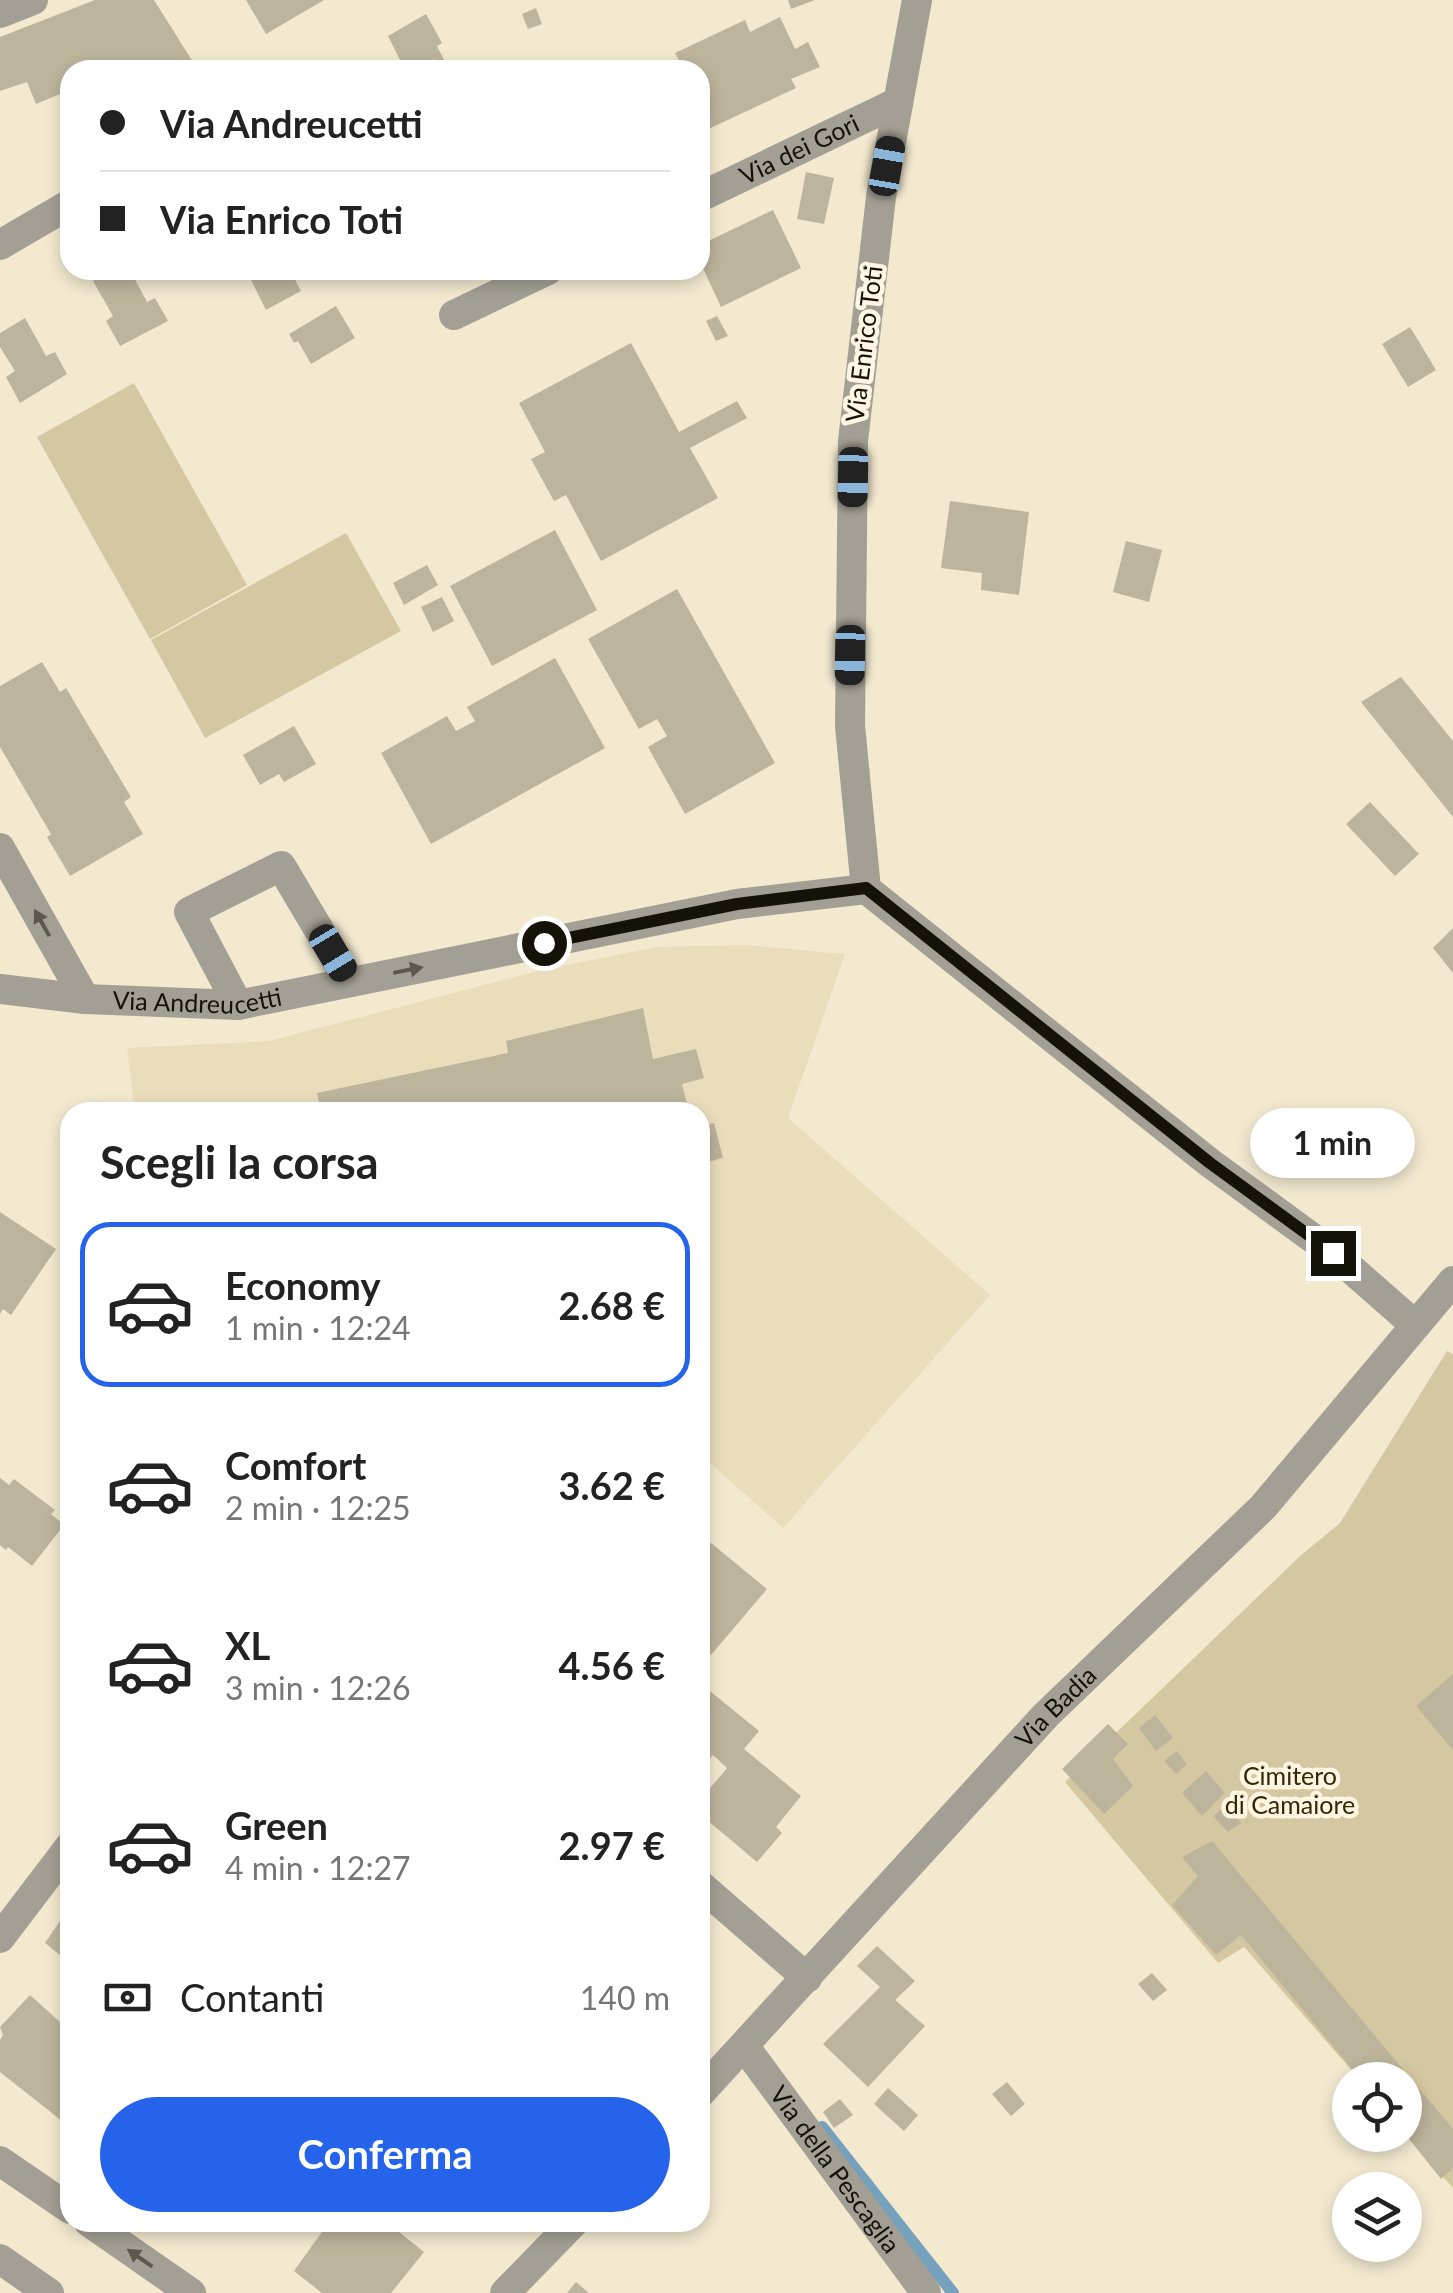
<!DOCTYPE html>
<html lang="it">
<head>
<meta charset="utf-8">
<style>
	:root { --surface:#fff; --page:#f6f6f6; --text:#222; --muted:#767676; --line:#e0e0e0; --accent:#2563eb }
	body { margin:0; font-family:Lato,sans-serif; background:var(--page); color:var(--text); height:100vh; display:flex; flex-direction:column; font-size:38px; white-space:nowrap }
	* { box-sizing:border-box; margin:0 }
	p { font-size:32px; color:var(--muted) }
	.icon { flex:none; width:55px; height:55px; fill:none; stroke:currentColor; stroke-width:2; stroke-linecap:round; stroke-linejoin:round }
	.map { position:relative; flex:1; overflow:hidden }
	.side { position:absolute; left:60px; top:1102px; width:650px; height:1130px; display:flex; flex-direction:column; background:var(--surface); border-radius:30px; box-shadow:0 5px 15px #0003 }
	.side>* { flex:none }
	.top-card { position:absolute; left:60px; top:60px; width:650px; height:220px; border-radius:30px; box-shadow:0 5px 15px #0003; display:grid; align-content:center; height:220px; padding:0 40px; background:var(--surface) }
	.tools { position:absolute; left:1332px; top:2062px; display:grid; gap:20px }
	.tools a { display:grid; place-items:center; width:90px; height:90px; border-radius:50%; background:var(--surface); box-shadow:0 5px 15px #0003; font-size:50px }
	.end { position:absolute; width:45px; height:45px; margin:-22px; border:12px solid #151209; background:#fff; box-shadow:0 0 0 5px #fff }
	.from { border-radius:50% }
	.bubble { position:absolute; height:70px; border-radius:35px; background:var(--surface); box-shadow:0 5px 15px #0003; font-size:32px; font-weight:700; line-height:70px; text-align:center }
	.car { position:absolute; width:30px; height:60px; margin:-30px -15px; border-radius:12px; box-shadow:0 0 8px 2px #0007; background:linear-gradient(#222 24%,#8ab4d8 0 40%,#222 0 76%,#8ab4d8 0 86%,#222 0) }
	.top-card b { display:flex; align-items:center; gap:35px; height:95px; font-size:38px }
	.top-card b+b { border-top:2px solid var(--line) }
	.top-card i { width:25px; height:25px; background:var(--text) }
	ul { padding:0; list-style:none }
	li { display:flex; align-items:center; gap:30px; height:165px; margin:0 20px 15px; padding:0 20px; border:5px solid transparent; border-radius:30px }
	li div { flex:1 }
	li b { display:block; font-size:38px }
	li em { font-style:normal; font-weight:700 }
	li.selected { border-color:var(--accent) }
	li>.icon { width:90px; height:90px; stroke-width:1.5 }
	h2 { padding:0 40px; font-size:45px; line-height:120px }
	.pay { display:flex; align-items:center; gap:25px; height:110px; padding:0 40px; font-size:38px }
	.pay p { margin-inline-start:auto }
	.primary-button { display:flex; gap:20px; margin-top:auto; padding:20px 40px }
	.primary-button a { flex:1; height:115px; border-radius:60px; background:var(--accent); color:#fff; font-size:40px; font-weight:700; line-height:115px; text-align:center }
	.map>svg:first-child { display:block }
</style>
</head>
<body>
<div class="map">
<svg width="1453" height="2293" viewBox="0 0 1453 2293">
	<rect width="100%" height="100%" fill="#f2e9cf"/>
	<path fill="#e9ddbc" d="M 745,945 L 845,954 L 788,1118 L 990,1295 L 783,1528 L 700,1454 L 700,1112 L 135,1112 L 127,1048 L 269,1041 L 546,969 L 657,947 Z"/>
	<path fill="#d5c7a1" d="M 134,383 L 247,585 L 150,639 L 37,437 Z
		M 346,533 L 401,631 L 205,738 L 151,640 Z
		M 1447,1351 L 1453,1354 L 1453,2188 L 1405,2133 L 1405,2080 L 1360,2080 L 1244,1947 L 1218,1963 L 1065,1782 L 1299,1557 L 1340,1523 Z"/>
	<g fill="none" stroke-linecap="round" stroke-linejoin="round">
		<path stroke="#76a1bc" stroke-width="12" d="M 822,2127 L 953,2293"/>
	</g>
	<path fill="#bdb49c" d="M 95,0 L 154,0 L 198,70 L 70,70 L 70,90 L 36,104 L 27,82 L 0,91 L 0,37 Z
		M 246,0 L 324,0 L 266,34 Z
		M 788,0 L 815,0 L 791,9 Z
		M 536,8 L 542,24 L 528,29 L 522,14 Z
		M 426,14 L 442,43 L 437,46 L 446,64 L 438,68 L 434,59 L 428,62 L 432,70 L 388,70 L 387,67 L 400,60 L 388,36 Z
		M 780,17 L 795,49 L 808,42 L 820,67 L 791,79 L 796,88 L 700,133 L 700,70 L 673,70 L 682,66 L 675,53 L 745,20 L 750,32 Z
		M 806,172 L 834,178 L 824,224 L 797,219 Z
		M 773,210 L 801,268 L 721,307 L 700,262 L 700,245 Z
		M 113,270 L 130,270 L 147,302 L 155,298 L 168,321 L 120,346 L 106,321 L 113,316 L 93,281 Z
		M 246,270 L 290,270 L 301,291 L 266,310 Z
		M 336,306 L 355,338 L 311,364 L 298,341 L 294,343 L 289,334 Z
		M 717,316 L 728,336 L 716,341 L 706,321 Z
		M 25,318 L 46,356 L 55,352 L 67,374 L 20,403 L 6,377 L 15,371 L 0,347 L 0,333 Z
		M 1410,327 L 1436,370 L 1408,387 L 1382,344 Z
		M 631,343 L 679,432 L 737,401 L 747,418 L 690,448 L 718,498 L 601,561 L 566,495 L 554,501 L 531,459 L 545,452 L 519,403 Z
		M 950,501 L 1029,512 L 1019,595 L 981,590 L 982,573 L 941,568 Z
		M 555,530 L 597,610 L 492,666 L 450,586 Z
		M 1126,541 L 1162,550 L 1149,602 L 1113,592 Z
		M 427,565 L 438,585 L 404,605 L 393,583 Z
		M 677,589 L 775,763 L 685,814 L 648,747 L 667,736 L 657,719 L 639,729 L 588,639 Z
		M 442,597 L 454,621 L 433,632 L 421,607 Z
		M 555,658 L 605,748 L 431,844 L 381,753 L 447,716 L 456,731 L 475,721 L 467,707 Z
		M 42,662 L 60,692 L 66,688 L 131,797 L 124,802 L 143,834 L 70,876 L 47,837 L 51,834 L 0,747 L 0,686 Z
		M 1401,677 L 1453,741 L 1453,817 L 1361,702 Z
		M 294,726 L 316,764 L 284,782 L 279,774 L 260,785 L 243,755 Z
		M 1370,802 L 1419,854 L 1395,876 L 1346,824 Z
		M 1453,928 L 1453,973 L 1433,948 Z
		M 643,1008 L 653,1059 L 696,1049 L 704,1078 L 682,1084 L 689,1112 L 321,1112 L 317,1093 L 508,1053 L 506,1041 Z
		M 714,1123 L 723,1158 L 700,1164 L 700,1127 Z
		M 0,1212 L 56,1249 L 11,1315 L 3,1309 L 0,1314 Z
		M 0,1478 L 9,1485 L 14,1479 L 55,1510 L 51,1514 L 64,1525 L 32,1566 L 8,1547 L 6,1550 L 0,1545 Z
		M 700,1534 L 767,1589 L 711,1655 L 700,1645 Z
		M 1453,1674 L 1453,1750 L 1416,1706 Z
		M 700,1683 L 759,1731 L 744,1749 L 801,1796 L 776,1827 L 782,1833 L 757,1862 L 700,1814 L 700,1800 L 727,1768 L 713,1755 L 700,1770 Z
		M 1155,1715 L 1173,1738 L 1156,1751 L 1139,1728 Z
		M 1108,1724 L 1128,1744 L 1113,1759 L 1133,1786 L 1104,1814 L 1062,1769 Z
		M 1177,1751 L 1187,1764 L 1176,1774 L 1164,1761 Z
		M 1206,1771 L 1225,1793 L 1202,1816 L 1182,1793 Z
		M 1226,1806 L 1241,1823 L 1228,1832 L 1213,1816 Z
		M 1212,1841 L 1453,2129 L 1453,2168 L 1441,2179 L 1405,2134 L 1405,2080 L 1361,2080 L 1241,1935 L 1216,1955 L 1172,1905 L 1198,1876 L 1182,1857 Z
		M 70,1906 L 70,1963 L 45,1943 Z
		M 877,1946 L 915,1981 L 895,2000 L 925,2026 L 868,2087 L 823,2044 L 880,1987 L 857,1966 Z
		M 1152,1973 L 1167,1990 L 1153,2001 L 1138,1984 Z
		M 30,1995 L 70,2031 L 70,2122 L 67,2125 L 0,2072 L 0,2040 L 3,2035 L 0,2027 Z
		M 1007,2082 L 1025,2104 L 1011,2116 L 992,2094 Z
		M 888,2088 L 918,2115 L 904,2131 L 874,2104 Z
		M 840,2099 L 853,2115 L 834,2128 L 823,2112 Z
		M 329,2222 L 378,2222 L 389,2232 L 393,2227 L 424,2252 L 391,2293 L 322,2293 L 294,2271 Z
		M 576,2282 L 589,2293 L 567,2293 Z"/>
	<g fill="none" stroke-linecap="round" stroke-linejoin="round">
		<g stroke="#a49f94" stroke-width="30">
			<path d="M 917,0 L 881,197 L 853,441 L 850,726 L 866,889 L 1210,1163 L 1333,1253 L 1415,1325"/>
			<path d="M 0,13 L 33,0"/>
			<path id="s1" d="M 700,197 L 898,102"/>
			<path d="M 0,245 L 70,204"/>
			<path d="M 454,315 L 548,270"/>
			<path d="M 0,848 L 85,999"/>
			<path id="s2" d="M 0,989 L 85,999 L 238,1005 L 737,904 L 866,889"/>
			<path d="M 238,1005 L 189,912 L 281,866 L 350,982"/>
			<path d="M 700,1885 L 807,1978"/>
			<path d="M 0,1938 L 70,1846"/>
			<path id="s3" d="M 745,2047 L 926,2293"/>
			<path id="s4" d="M 700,2093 L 1046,1715 L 1263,1507 L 1453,1281"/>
			<path d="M 0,2161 L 70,2209"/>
			<path d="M 89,2222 L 191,2293"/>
			<path d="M 0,2259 L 49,2293"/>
			<path d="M 505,2293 L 574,2222"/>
		</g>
	</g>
	<defs><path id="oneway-solid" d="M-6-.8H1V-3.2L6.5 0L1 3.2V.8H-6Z" transform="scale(2.5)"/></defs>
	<g fill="#5c584e">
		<use href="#oneway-solid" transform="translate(42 923) rotate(-119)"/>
		<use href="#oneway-solid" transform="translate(408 970) rotate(-11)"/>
		<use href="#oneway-solid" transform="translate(140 2258) rotate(-145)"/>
	</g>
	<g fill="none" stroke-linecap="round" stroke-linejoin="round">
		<path stroke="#151209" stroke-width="12" d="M 544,943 L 737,904 L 866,888 L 1210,1163 L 1333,1253"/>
	</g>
	<g text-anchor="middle" stroke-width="9" stroke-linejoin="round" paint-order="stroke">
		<g font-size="25" fill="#151209" stroke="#fef6e2">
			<text dy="9" stroke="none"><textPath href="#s1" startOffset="110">Via dei Gori</textPath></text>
			<text transform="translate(864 344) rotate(-83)" y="9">Via Enrico Toti</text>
			<text dy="9" stroke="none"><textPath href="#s2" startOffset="198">Via Andreucetti</textPath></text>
			<text dy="9" stroke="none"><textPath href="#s4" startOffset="525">Via Badia</textPath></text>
			<text dy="9" stroke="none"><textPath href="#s3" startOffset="152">Via della Pescaglia</textPath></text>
		</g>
		<g font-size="25" fill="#342803" stroke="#fef6e2">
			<text x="1290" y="1785">Cimitero<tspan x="1290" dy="29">di Camaiore</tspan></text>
		</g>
	</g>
</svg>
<div class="tools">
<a><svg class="icon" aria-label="locate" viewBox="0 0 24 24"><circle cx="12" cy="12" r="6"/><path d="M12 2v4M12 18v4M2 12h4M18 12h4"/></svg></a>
<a><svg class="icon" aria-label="layers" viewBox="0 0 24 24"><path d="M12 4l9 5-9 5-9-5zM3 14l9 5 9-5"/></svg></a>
</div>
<i class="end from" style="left:544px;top:943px"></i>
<i class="end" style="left:1333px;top:1253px"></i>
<div class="bubble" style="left:1250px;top:1108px;width:165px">1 min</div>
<i class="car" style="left:887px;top:166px;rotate:10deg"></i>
<i class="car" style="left:853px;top:477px;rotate:181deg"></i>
<i class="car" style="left:850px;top:655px;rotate:181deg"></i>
<i class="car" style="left:333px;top:953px;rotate:149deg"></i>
<div class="top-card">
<b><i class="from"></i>Via Andreucetti</b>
<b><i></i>Via Enrico Toti</b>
</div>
<section class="side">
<h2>Scegli la corsa</h2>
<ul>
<li class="selected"><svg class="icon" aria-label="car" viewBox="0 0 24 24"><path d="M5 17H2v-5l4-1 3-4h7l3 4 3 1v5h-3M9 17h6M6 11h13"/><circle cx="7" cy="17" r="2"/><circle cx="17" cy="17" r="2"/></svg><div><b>Economy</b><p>1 min · 12:24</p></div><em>2.68 €</em></li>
<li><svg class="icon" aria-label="car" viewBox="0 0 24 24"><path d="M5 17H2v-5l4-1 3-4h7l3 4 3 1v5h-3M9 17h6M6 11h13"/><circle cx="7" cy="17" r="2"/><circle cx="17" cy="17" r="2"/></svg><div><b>Comfort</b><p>2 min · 12:25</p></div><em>3.62 €</em></li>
<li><svg class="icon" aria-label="car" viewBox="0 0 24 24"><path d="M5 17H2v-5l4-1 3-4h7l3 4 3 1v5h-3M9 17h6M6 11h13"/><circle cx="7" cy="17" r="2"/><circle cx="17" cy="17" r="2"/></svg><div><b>XL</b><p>3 min · 12:26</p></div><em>4.56 €</em></li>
<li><svg class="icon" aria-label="car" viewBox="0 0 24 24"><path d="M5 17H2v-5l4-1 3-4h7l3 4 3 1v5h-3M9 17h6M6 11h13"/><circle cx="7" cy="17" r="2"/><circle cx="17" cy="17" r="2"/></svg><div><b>Green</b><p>4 min · 12:27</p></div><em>2.97 €</em></li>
</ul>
<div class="pay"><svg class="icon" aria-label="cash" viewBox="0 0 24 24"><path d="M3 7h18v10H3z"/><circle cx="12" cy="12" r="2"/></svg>Contanti<p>140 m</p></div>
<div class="primary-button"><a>Conferma</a></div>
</section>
</div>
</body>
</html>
